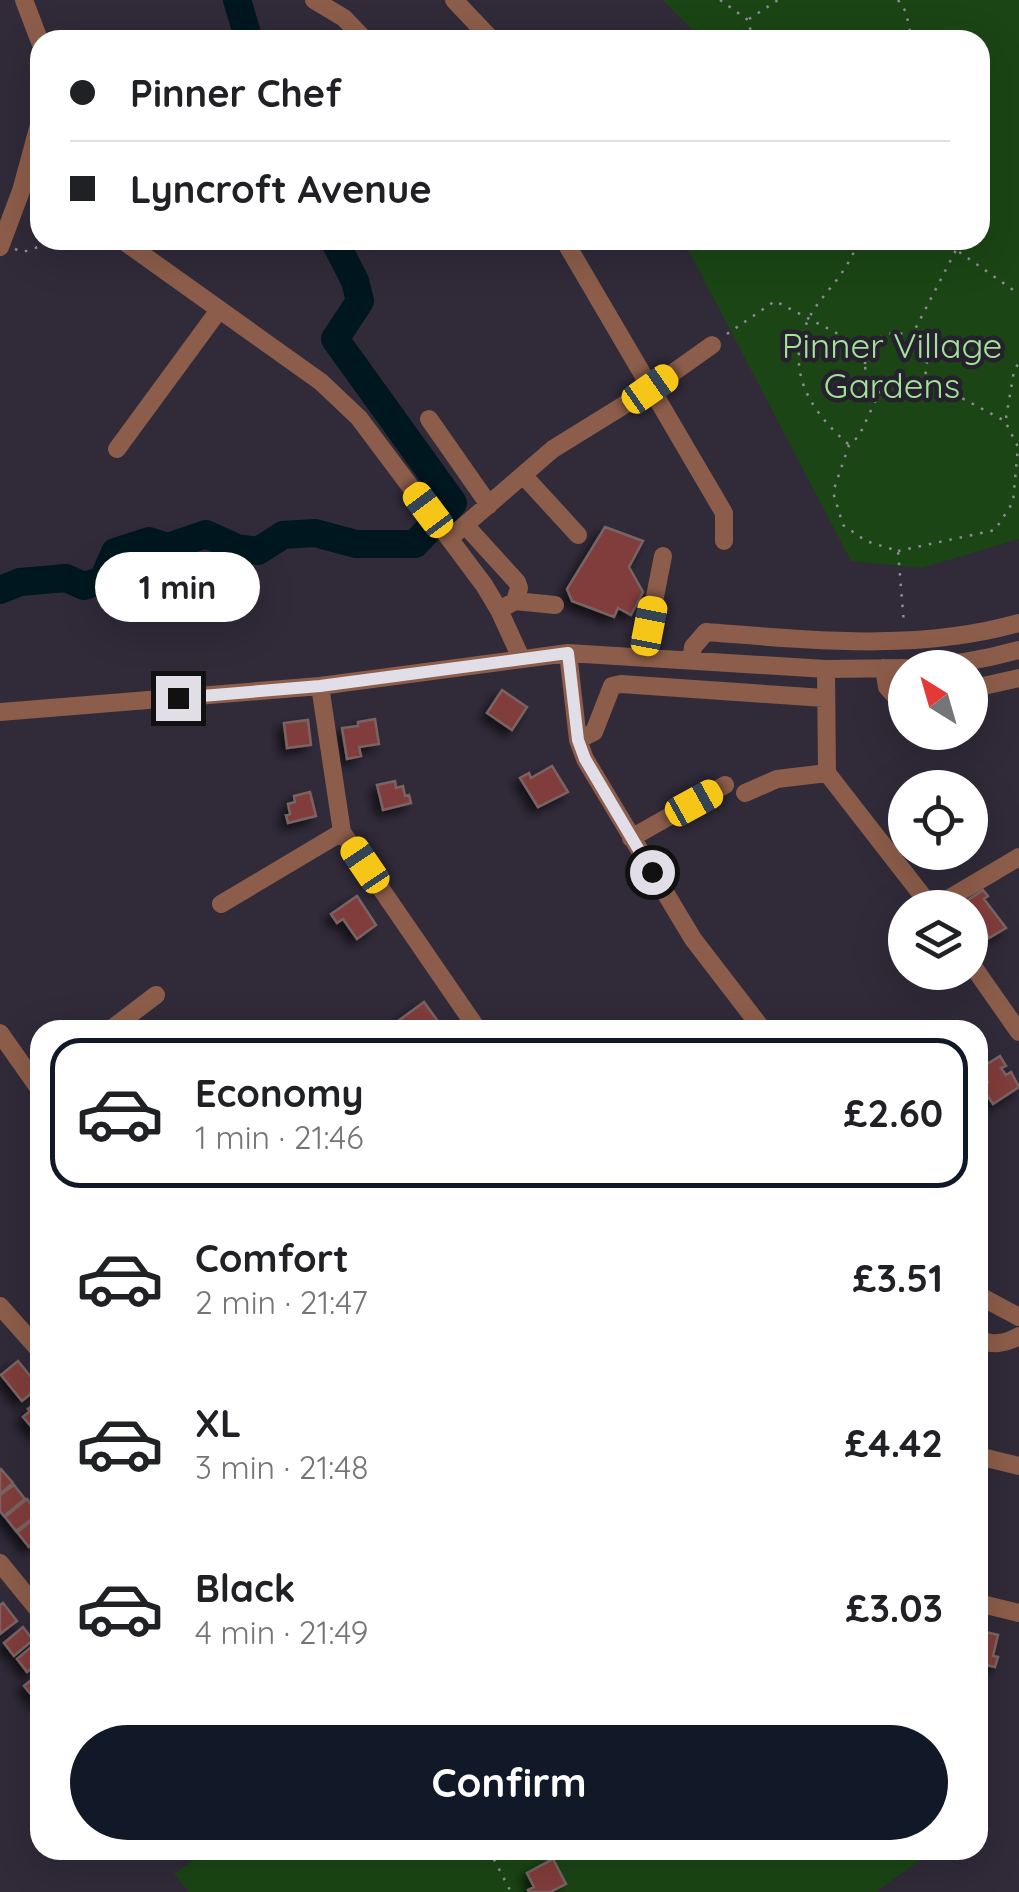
<!DOCTYPE html>
<html lang="en">
<head>
<meta charset="utf-8">
<style>
	:root { --surface:#fff; --page:#f2f2f2; --text:#202124; --muted:#757577; --line:#e0e0e0; --accent:#111827 }
	body { margin:0; font-family:Quicksand,sans-serif; background:var(--page); color:var(--text); height:100vh; display:flex; flex-direction:column; font-size:38px; white-space:nowrap }
	* { box-sizing:border-box; margin:0 }
	p { font-size:32px; color:var(--muted) }
	.icon { flex:none; width:55px; height:55px; fill:none; stroke:currentColor; stroke-width:2; stroke-linecap:round; stroke-linejoin:round }
	.map { position:relative; flex:1; overflow:hidden }
	.panel { position:absolute; left:30px; top:1020px; width:958px; height:840px; display:flex; flex-direction:column; background:var(--surface); border-radius:30px; box-shadow:0 10px 40px #0002 }
	.panel>* { flex:none }
	.top-card { position:absolute; left:30px; top:30px; width:960px; height:220px; border-radius:30px; box-shadow:0 10px 40px #0002; display:grid; align-content:center; height:220px; padding:0 40px; background:var(--surface) }
	.needle { width:65px; rotate:323deg }
	.tools { position:absolute; left:888px; top:650px; display:grid; gap:20px }
	.tools a { display:grid; place-items:center; width:100px; height:100px; border-radius:50%; background:var(--surface); box-shadow:0 10px 40px #0002; font-size:50px }
	.end { position:absolute; width:45px; height:45px; margin:-22px; border:12px solid #e2dee8; background:#111; box-shadow:0 0 0 5px #111 }
	.from { border-radius:50% }
	.bubble { position:absolute; height:70px; border-radius:35px; background:var(--surface); box-shadow:0 10px 40px #0002; font-size:32px; font-weight:700; line-height:70px; text-align:center }
	.car { position:absolute; width:30px; height:60px; margin:-30px -15px; border-radius:12px; box-shadow:0 0 8px 2px #0007; background:linear-gradient(#f5c518 24%,#345 0 40%,#f5c518 0 76%,#345 0 86%,#f5c518 0) }
	.top-card b { display:flex; align-items:center; gap:35px; height:95px; font-size:38px }
	.top-card b+b { border-top:2px solid var(--line) }
	.top-card i { width:25px; height:25px; background:var(--text) }
	ul { padding:18px 0 0; list-style:none }
	li { display:flex; align-items:center; gap:30px; height:150px; margin:0 20px 15px; padding:0 20px; border:5px solid transparent; border-radius:30px }
	li div { flex:1 }
	li b { display:block; font-size:38px }
	li em { font-style:normal; font-weight:700 }
	li.selected { border-color:var(--accent) }
	li>.icon { width:90px; height:90px; stroke-width:1.5 }
	.cta { display:flex; gap:20px; margin-top:auto; padding:20px 40px }
	.cta a { flex:1; height:115px; border-radius:60px; background:var(--accent); color:#fff; font-size:40px; font-weight:700; line-height:115px; text-align:center }
	.map>svg:first-child { display:block }
</style>
</head>
<body>
<div class="map">
<svg width="1019" height="1892" viewBox="0 0 1019 1892">
	<defs>
		<filter id="shadow"><feDropShadow dx="-6" dy="6" stdDeviation="5" flood-color="#0009"/></filter>
	</defs>
	<rect width="100%" height="100%" fill="#302a39"/>
	<path fill="#1b4515" d="M 663,0 L 1019,0 L 1019,539 L 922,568 L 851,561 L 683,240 L 980,240 L 980,40 L 702,40 Z
		M 208,1850 L 934,1850 L 876,1892 L 189,1892 L 174,1874 Z"/>
	<g fill="none" stroke-linecap="round" stroke-linejoin="round">
		<path stroke="#00171f" stroke-width="28" d="M 237,0 L 249,40
			M 0,590 L 20,582 L 66,578 L 84,586 L 103,580 L 115,552 L 149,541 L 168,547 L 206,534 L 237,548 L 258,551 L 283,535 L 315,533 L 356,544 L 415,544 L 453,503 L 335,339 L 360,301 L 355,281 L 334,240"/>
	</g>
	<path fill="#803d3b" stroke="#7a6463" stroke-width="2.5" filter="url(#shadow)" d="M 605,527 L 643,541 L 629,567 L 643,592 L 631,615 L 618,608 L 614,617 L 572,601 L 567,589 Z
		M 502,690 L 527,707 L 512,730 L 487,713 Z
		M 375,719 L 379,744 L 359,747 L 361,756 L 347,759 L 342,728 L 358,726 L 358,722 Z
		M 308,720 L 311,745 L 287,748 L 284,723 Z
		M 552,766 L 568,792 L 538,807 L 520,778 L 529,773 L 531,778 Z
		M 395,781 L 396,788 L 403,786 L 405,796 L 409,795 L 411,803 L 383,810 L 377,785 Z
		M 310,792 L 316,816 L 288,823 L 286,815 L 290,814 L 288,804 L 295,802 L 294,796 Z
		M 983,890 L 988,896 L 984,899 L 1006,928 L 989,938 L 970,914 L 970,908 L 965,908 L 962,904 Z
		M 357,896 L 376,925 L 357,939 L 343,919 L 337,923 L 331,914 Z
		M 424,1002 L 437,1020 L 422,1030 L 404,1030 L 398,1021 Z
		M 1000,1056 L 1006,1066 L 1001,1068 L 1006,1075 L 1011,1072 L 1019,1087 L 993,1104 L 981,1086 L 988,1082 L 979,1069 Z
		M 18,1361 L 39,1387 L 22,1401 L 1,1375 Z
		M 40,1399 L 40,1437 L 23,1417 L 30,1411 L 28,1409 Z
		M 1,1469 L 13,1483 L 0,1494 L 0,1470 Z
		M 14,1485 L 25,1499 L 4,1516 L 0,1511 L 0,1495 Z
		M 27,1499 L 38,1514 L 16,1531 L 5,1517 Z
		M 39,1515 L 40,1539 L 29,1547 L 17,1532 Z
		M 3,1603 L 17,1621 L 0,1634 L 0,1605 Z
		M 23,1627 L 33,1640 L 14,1656 L 4,1643 Z
		M 978,1630 L 998,1635 L 993,1656 L 998,1657 L 995,1667 L 981,1664 L 983,1655 L 978,1654 Z
		M 36,1643 L 40,1648 L 40,1662 L 27,1672 L 17,1659 Z
		M 40,1673 L 40,1704 L 39,1704 L 24,1686 Z
		M 553,1859 L 566,1884 L 550,1892 L 529,1892 L 528,1890 L 534,1887 L 527,1873 Z"/>
	<g fill="none" stroke-linecap="round" stroke-linejoin="round">
		<path stroke="#908b98" stroke-width="2.5" stroke-dasharray="2.5 8" stroke-linecap="butt" d="M 720,0 L 748,20 L 753,40
			M 898,0 L 906,12 L 912,40
			M 749,19 L 778,0
			M 942,240 L 1019,294
			M 15,249 L 23,252 L 59,240
			M865 364a31 31 0 1 1 62 0a31 31 0 1 1-62 0Z
			M 727,334 L 775,301 L 867,349
			M 911,337 L 956,250
			M 880,391 L 859,436 L 849,445 L 833,492 L 843,525 L 866,541 L 898,551 L 904,624
			M 1006,418 L 1014,371 L 1019,362
			M 848,444 C 810,410 784,371 808,320 C 817,301 834,286 845,268 C 851,259 855,249 860,240
			M 898,551 L 995,530 L 1013,502 L 1018,447 L 1005,421 L 924,378
			M 489,1850 L 511,1892"/>
		<path stroke="#8c5d4a" stroke-width="18" d="M 24,0 L 40,42
			M 314,0 L 344,18 L 365,40
			M 454,0 L 492,40
			M 122,240 L 321,382 L 359,418 L 484,585 L 499,610 L 521,658
			M 564,240 L 724,513 L 724,541
			M 0,247 L 21,191 L 40,121
			M 429,419 L 489,505
			M 117,449 L 219,310
			M 523,475 L 578,535
			M 466,526 L 517,582 L 519,588 L 515,601
			M 450,538 L 553,449 L 650,389 L 712,345
			M 508,605 L 515,601 L 555,605
			M 568,653 L 578,740 L 585,759 L 693,939 L 763,1030
			M 648,658 L 649,627 L 663,556
			M 691,660 L 693,647 L 706,632 C 810,640 917,652 1019,623
			M 884,668 L 887,687 L 897,698 L 905,697
			M 909,668 C 946,666 983,660 1019,650
			M 826,669 L 827,773 L 932,908
			M 320,686 L 342,832 L 478,1030
			M 970,689 L 1019,678
			M 0,712 L 320,686 L 568,653 L 826,669 L 905,668
			M 578,740 L 594,732 L 612,686 L 621,684 L 824,698
			M 745,793 L 777,779 L 827,773
			M 631,838 L 725,785
			M 221,904 L 342,832
			M 933,908 L 1019,857
			M 970,962 L 1019,1032
			M 110,1030 L 156,995
			M 0,1033 L 40,1090
			M 978,1295 L 1019,1317
			M 0,1306 L 40,1351
			M 978,1338 C 990,1347 1007,1343 1019,1336
			M 978,1456 L 1019,1466
			M 0,1563 L 40,1612
			M 978,1603 L 1019,1613"/>
	</g>
	<g fill="none" stroke-linecap="round" stroke-linejoin="round">
		<path stroke="#e2dee8" stroke-width="12" d="M 178,698 L 320,686 L 568,653 L 578,740 L 585,759 L 652,872"/>
	</g>
	<g text-anchor="middle" stroke-width="9" stroke-linejoin="round" paint-order="stroke">
		<g font-size="35" fill="#a1e397" stroke="#26202f">
			<text x="892" y="358">Pinner Village<tspan x="892" dy="40">Gardens</tspan></text>
		</g>
	</g>
</svg>
<div class="tools">
<a><svg class="needle" viewBox="-14 -14 28 28"><path d="M0-13l5 13h-10z" fill="#e53935"/><path d="M0 13l5-13h-10z" fill="#757577"/></svg></a>
<a><svg class="icon" aria-label="locate" viewBox="0 0 24 24"><circle cx="12" cy="12" r="6"/><path d="M12 2v4M12 18v4M2 12h4M18 12h4"/></svg></a>
<a><svg class="icon" aria-label="layers" viewBox="0 0 24 24"><path d="M12 4l9 5-9 5-9-5zM3 14l9 5 9-5"/></svg></a>
</div>
<i class="end from" style="left:652px;top:872px"></i>
<i class="end" style="left:178px;top:698px"></i>
<div class="bubble" style="left:95px;top:552px;width:165px">1 min</div>
<i class="car" style="left:650px;top:389px;rotate:55deg"></i>
<i class="car" style="left:428px;top:510px;rotate:323deg"></i>
<i class="car" style="left:649px;top:626px;rotate:11deg"></i>
<i class="car" style="left:694px;top:803px;rotate:61deg"></i>
<i class="car" style="left:365px;top:865px;rotate:326deg"></i>
<div class="top-card">
<b><i class="from"></i>Pinner Chef</b>
<b><i></i>Lyncroft Avenue</b>
</div>
<section class="panel">
<ul>
<li class="selected"><svg class="icon" aria-label="car" viewBox="0 0 24 24"><path d="M5 17H2v-5l4-1 3-4h7l3 4 3 1v5h-3M9 17h6M6 11h13"/><circle cx="7" cy="17" r="2"/><circle cx="17" cy="17" r="2"/></svg><div><b>Economy</b><p>1 min · 21:46</p></div><em>£2.60</em></li>
<li><svg class="icon" aria-label="car" viewBox="0 0 24 24"><path d="M5 17H2v-5l4-1 3-4h7l3 4 3 1v5h-3M9 17h6M6 11h13"/><circle cx="7" cy="17" r="2"/><circle cx="17" cy="17" r="2"/></svg><div><b>Comfort</b><p>2 min · 21:47</p></div><em>£3.51</em></li>
<li><svg class="icon" aria-label="car" viewBox="0 0 24 24"><path d="M5 17H2v-5l4-1 3-4h7l3 4 3 1v5h-3M9 17h6M6 11h13"/><circle cx="7" cy="17" r="2"/><circle cx="17" cy="17" r="2"/></svg><div><b>XL</b><p>3 min · 21:48</p></div><em>£4.42</em></li>
<li><svg class="icon" aria-label="car" viewBox="0 0 24 24"><path d="M5 17H2v-5l4-1 3-4h7l3 4 3 1v5h-3M9 17h6M6 11h13"/><circle cx="7" cy="17" r="2"/><circle cx="17" cy="17" r="2"/></svg><div><b>Black</b><p>4 min · 21:49</p></div><em>£3.03</em></li>
</ul>
<div class="cta"><a>Confirm</a></div>
</section>
</div>
</body>
</html>
